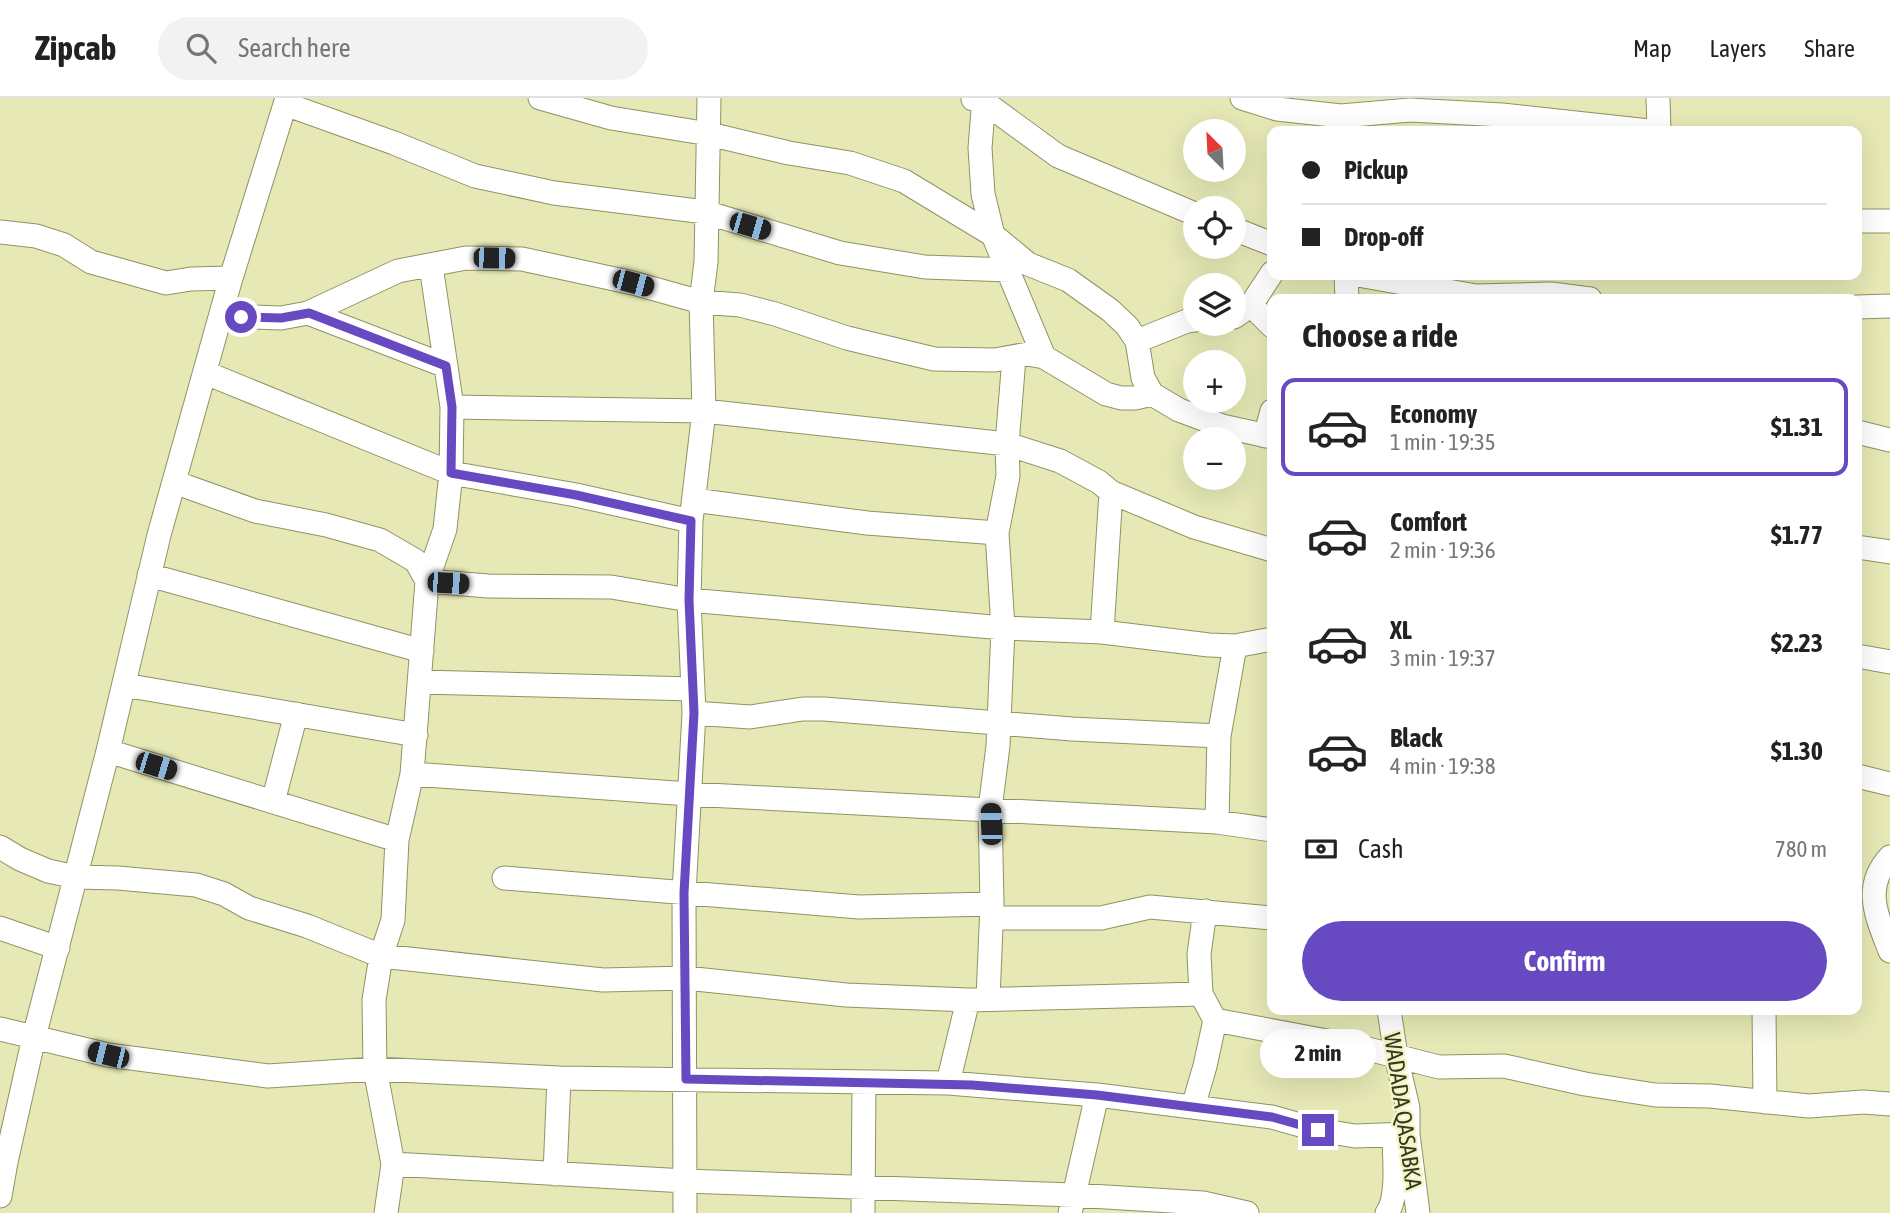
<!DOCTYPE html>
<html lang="en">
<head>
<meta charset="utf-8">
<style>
	:root { --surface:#fff; --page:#f2f2f2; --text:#222; --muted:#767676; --line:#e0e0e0; --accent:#6749c2 }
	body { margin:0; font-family:"Asap Condensed",sans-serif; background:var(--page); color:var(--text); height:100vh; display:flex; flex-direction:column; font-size:26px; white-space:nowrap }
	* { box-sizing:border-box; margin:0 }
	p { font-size:23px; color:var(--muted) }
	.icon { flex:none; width:38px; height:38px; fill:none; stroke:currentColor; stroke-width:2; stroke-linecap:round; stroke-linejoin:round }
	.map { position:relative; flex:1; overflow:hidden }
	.details { position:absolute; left:1267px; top:196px; width:595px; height:721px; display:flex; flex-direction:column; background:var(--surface); border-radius:14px; box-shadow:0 7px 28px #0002 }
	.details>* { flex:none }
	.banner { position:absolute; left:1267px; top:28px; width:595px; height:154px; border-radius:14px; box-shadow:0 7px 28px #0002; display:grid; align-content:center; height:154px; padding:0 35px; background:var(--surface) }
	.needle { width:46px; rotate:336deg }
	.controls { position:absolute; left:1183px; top:21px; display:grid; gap:14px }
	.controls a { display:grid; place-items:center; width:63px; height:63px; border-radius:50%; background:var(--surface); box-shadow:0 7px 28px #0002; font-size:35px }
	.end { position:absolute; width:32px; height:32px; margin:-16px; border:9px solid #6749c2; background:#fff; box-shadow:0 0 0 4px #fff }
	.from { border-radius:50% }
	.bubble { position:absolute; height:49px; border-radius:24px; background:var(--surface); box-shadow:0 7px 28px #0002; font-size:23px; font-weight:700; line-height:49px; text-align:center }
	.car { position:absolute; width:21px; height:42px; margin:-21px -10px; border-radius:9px; box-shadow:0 0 5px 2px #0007; background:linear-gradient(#222 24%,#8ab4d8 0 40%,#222 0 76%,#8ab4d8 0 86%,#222 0) }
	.banner b { display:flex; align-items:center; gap:24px; height:66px; font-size:26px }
	.banner b+b { border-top:2px solid var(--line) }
	.banner i { width:18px; height:18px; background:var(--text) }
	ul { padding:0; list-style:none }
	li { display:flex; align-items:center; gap:21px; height:98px; margin:0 14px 10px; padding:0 21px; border:4px solid transparent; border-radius:14px }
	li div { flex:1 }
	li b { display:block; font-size:26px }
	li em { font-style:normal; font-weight:700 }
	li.selected { border-color:var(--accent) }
	li>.icon { width:63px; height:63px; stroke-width:1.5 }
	h2 { padding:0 35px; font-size:32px; line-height:84px }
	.pay { display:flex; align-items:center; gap:18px; height:77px; padding:0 35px; font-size:26px }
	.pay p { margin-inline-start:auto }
	.primary-button { display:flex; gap:14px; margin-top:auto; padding:14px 35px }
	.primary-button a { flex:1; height:80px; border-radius:42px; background:var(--accent); color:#fff; font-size:28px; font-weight:700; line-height:80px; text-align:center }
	header { display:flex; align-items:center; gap:42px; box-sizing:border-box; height:98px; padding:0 35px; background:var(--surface); border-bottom:2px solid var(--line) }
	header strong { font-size:33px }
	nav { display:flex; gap:38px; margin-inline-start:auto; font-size:24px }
	.search { width:490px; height:63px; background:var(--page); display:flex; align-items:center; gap:18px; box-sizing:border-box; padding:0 24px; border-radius:38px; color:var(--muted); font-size:26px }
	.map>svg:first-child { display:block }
</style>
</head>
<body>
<header>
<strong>Zipcab</strong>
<div class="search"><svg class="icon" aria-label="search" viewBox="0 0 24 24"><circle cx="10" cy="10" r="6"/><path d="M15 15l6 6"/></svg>Search here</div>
<nav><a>Map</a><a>Layers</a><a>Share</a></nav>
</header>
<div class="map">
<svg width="1890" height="1115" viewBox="0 0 1890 1115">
	<rect width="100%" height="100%" fill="#e6e9b5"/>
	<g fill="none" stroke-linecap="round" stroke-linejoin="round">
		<g stroke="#919262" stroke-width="25">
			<path id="minor" d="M 540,0 L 611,20 L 709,36 L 789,55 L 850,65 L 904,83 L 993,137 L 1044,259
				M 984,0 L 980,50 L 983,96 L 993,137 L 1028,166 L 1068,182 L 1110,212 L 1127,228 L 1137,243 L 1143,280 L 1152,296 L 1179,312 L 1222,328 L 1272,339
				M 1242,0 L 1277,11 L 1341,18 L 1410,12 L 1502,17 L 1649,33
				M 1658,0 L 1659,33
				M 973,1 L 984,4 L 1058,58 L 1195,116
				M 285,6 L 394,45 L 475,78 L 554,95 L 705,114 L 840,155 L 925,169 L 1009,172
				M 1857,123 L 1890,123
				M 1234,131 L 1272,146
				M 0,134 L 36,138 L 64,147 L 91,164 L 166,185 L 191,181 L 231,180
				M 431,168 L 452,309 L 451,375 L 445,431 L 427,483 L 412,676 L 397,742 L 393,822 L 381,858 L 374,902 L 375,971 L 559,980 L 948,985 L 1097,997 L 1272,1019 L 1318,1032 L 1355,1038 L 1408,1036
				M 1346,177 L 1347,201
				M 1358,177 L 1476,198 L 1551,196 L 1590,201
				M 1251,207 L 1272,228
				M 1857,209 L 1890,208
				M 308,215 L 446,268
				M 221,218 L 281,220 L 308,215 L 398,173 L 466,160 L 522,161 L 633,185 L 701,204 L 740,207 L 775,216 L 847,240 L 934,261 L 995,262 L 1028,256 L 1044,259 L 1106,296 L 1121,300 L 1135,300 L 1152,296
				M 1234,219 L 1251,207 L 1272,175
				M 1137,243 L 1187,223 L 1195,222
				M 1014,260 L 1007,346 L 1060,363 L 1099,384 L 1111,394 L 1194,429 L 1272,452
				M 206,275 L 451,375 L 576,397 L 691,423
				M 452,309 L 704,313 L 1007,346 L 1008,378 L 997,435
				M 1857,334 L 1890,342
				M 1265,338 L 1272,313
				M 174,384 L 255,413 L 326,427 L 380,442 L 416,463 L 427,483 L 488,488 L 611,489 L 689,502 L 1003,530 L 1102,534 L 1209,547 L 1235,548 L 1272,541
				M 694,402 L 867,425 L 997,435 L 1003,530 L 998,648 L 990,711 L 992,806 L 988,900
				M 1857,449 L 1890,454
				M 149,477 L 422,553
				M 1102,534 L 1111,394
				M 1857,558 L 1890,564
				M 420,584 L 693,591
				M 124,587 L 416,637
				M 694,615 L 750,619 L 803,611 L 824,611 L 1072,631 L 1219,638
				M 108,653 L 397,742
				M 412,676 L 689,696 L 1217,724 L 1272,732
				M 1857,678 L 1890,686
				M 273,704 L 296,616
				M 1217,724 L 1219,638 L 1235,548
				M 0,749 L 20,761 L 48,773 L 76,779 L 118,780 L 196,787 L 224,796 L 249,810 L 307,828 L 381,858 L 603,882 L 686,880 L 846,897 L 968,902 L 1201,896
				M 1890,759 C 1862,789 1877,819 1890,853
				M 504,780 L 859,809 L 992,806
				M 992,820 L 1101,820 L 1150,809 L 1272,820
				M 0,830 L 58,850
				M 1389,912 L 1396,958 L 1408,1010 L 1408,1036 L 1418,1115
				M 1764,912 L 1765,1004
				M 1215,922 L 1364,950 L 1439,969 L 1504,968 L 1585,986 L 1655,997 L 1710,998 L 1809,1008 L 1863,1004 L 1890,1006
				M 0,931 L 108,957 L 268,978 L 375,971 L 393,1066 L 386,1115
				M 948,985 L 968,902
				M 1193,1009 L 1205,968 L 1215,922 L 1201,896 L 1199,856 L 1205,813
				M 0,1064 L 6,1064 L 34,939 L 108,653 L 159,437 L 231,180 L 287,0
				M 393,1066 L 685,1083 L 1074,1097 L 1203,1105 L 1247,1115
				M 555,1076 L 559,980
				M 0,1098 L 6,1064
				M 685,1115 L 684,795 L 694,615 L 689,502 L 691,423 L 704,313 L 701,204 L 706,164 L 709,0
				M 863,1115 L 864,984
				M 1070,1115 L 1097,997
				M 1387,1115 C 1399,1099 1394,1058 1394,1038"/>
		</g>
		<use href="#minor" stroke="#fff" stroke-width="23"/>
	</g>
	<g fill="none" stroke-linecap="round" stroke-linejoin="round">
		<path stroke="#6749c2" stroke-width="9" d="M 241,219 L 281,220 L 309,215 L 446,268 L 452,309 L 451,375 L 576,397 L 691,423 L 689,502 L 694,615 L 684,795 L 686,981 L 972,987 L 1097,997 L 1272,1019 L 1318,1032"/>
	</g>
	<g text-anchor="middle" stroke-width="5" stroke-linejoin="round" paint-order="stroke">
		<g font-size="23" fill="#383924" stroke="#f3f6c2">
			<text transform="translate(1403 1013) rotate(82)" y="8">WADADA QASABKA</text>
		</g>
	</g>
</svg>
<div class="controls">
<a><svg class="needle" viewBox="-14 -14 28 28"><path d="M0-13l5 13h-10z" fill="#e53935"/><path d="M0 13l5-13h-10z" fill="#767676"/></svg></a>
<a><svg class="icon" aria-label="locate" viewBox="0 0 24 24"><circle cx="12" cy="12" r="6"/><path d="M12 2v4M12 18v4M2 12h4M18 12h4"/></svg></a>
<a><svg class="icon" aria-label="layers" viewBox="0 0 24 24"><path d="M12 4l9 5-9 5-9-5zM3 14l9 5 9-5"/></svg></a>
<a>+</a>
<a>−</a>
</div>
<i class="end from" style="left:241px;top:219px"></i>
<i class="end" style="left:1318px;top:1032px"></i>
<div class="bubble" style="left:1260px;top:931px;width:116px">2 min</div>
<i class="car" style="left:750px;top:128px;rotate:106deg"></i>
<i class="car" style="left:494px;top:160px;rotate:91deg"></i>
<i class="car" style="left:633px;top:185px;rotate:105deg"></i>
<i class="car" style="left:448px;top:485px;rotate:93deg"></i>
<i class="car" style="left:156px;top:668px;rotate:107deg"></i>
<i class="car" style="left:991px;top:726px;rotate:358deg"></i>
<i class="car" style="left:108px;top:957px;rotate:284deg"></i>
<div class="banner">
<b><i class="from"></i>Pickup</b>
<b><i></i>Drop-off</b>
</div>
<section class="details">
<h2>Choose a ride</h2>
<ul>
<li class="selected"><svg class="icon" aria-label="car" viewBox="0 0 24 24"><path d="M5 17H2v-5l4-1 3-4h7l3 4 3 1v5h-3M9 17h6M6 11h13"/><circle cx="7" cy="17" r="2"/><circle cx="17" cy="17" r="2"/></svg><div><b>Economy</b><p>1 min · 19:35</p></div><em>$1.31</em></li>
<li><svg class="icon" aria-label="car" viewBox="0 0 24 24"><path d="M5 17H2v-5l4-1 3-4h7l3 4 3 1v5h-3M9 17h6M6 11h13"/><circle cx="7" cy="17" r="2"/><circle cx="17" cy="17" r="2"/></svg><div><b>Comfort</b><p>2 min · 19:36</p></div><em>$1.77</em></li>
<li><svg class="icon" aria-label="car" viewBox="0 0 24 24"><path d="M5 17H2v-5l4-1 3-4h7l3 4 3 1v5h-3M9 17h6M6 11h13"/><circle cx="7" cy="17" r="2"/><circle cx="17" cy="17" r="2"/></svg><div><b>XL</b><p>3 min · 19:37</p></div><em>$2.23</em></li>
<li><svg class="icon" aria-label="car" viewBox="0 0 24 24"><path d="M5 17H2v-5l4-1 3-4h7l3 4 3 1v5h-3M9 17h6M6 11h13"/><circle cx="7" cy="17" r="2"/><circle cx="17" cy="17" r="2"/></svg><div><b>Black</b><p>4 min · 19:38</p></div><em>$1.30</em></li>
</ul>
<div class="pay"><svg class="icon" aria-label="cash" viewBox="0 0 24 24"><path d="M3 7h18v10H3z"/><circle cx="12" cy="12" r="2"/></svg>Cash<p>780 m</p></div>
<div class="primary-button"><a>Confirm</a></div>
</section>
</div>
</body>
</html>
